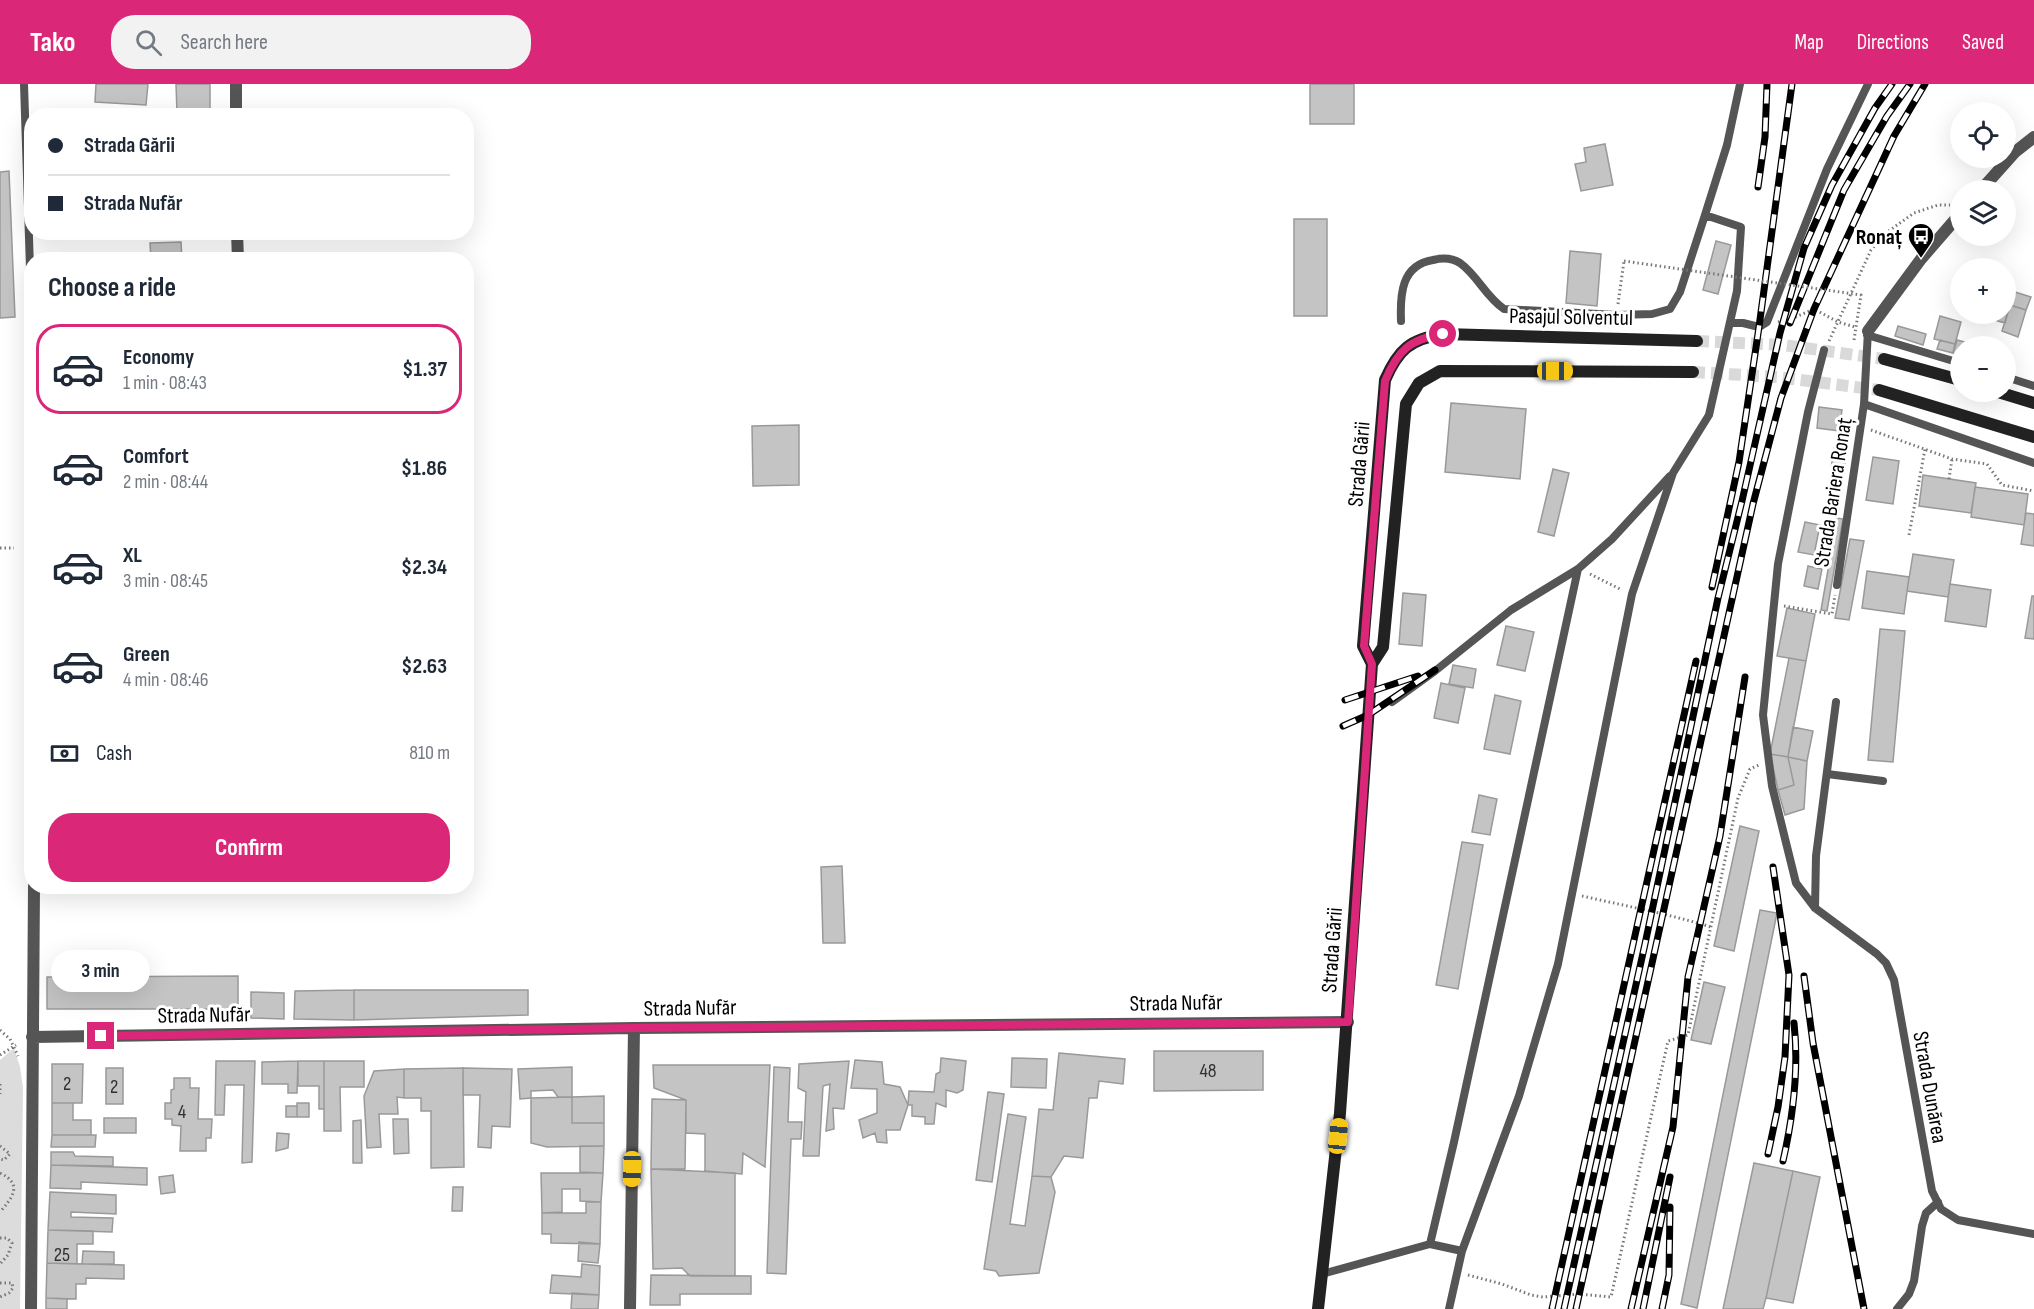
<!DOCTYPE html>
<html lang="en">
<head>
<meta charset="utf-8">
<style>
	:root { --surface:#fff; --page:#f2f2f3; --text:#1f2937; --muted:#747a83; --line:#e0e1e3; --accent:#db2777 }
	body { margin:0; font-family:"Sofia Sans Condensed",sans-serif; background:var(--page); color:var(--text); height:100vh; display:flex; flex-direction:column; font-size:22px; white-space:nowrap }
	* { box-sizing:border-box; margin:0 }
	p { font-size:20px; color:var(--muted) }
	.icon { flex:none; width:33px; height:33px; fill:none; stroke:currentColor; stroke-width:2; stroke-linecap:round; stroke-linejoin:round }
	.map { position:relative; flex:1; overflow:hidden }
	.side { position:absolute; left:24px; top:168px; width:450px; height:642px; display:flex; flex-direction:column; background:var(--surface); border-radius:24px; box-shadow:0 6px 24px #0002 }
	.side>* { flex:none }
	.top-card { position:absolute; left:24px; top:24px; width:450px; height:132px; border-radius:24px; box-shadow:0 6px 24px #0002; display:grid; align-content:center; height:132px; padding:0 24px; background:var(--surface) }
	.tools { position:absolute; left:1950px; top:18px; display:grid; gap:12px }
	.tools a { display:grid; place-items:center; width:66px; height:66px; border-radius:50%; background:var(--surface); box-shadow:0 6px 24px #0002; font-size:30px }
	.end { position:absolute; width:27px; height:27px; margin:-14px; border:8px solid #db2777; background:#fff; box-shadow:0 0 0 3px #fff }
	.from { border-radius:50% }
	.bubble { position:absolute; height:42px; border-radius:21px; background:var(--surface); box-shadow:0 6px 24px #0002; font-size:20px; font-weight:700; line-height:42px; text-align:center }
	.car { position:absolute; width:18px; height:36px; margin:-18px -9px; border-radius:8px; box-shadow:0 0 4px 2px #0007; background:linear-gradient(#f5c518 24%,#345 0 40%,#f5c518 0 76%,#345 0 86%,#f5c518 0) }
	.top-card b { display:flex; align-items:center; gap:21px; height:57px; font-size:22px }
	.top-card b+b { border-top:2px solid var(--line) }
	.top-card i { width:15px; height:15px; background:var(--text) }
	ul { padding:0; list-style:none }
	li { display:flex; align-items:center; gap:18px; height:90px; margin:0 12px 9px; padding:0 12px; border:3px solid transparent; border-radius:24px }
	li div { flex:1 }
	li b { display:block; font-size:22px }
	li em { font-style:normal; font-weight:700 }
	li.active { border-color:var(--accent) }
	li>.icon { width:54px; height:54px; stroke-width:1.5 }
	h2 { padding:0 24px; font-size:27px; line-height:72px }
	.pay { display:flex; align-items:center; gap:15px; height:66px; padding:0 24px; font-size:22px }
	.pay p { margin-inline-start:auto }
	.action { display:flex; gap:12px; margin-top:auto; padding:12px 24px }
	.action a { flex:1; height:69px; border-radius:24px; background:var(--accent); color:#fff; font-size:24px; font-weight:700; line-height:69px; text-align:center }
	header { display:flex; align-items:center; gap:36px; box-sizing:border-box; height:84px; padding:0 30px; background:var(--accent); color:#fff }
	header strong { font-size:28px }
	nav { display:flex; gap:33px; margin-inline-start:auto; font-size:21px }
	.search { width:420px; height:54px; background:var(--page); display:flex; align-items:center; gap:15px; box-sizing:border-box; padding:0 21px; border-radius:24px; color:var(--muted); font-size:22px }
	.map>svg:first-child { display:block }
</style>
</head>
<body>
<header>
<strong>Tako</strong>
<div class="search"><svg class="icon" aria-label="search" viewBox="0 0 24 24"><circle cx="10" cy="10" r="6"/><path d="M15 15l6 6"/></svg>Search here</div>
<nav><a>Map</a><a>Directions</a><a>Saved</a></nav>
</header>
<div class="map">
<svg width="2034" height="1225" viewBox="0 0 2034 1225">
	<rect width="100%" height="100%" fill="#fff"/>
	<path fill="#dcdcdc" d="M 14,964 L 20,983 L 23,1004 L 20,1225 L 0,1225 L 0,976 Z"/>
	<path fill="#c4c4c4" stroke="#999" stroke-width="1.5" d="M 96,0 L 148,0 L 146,21 L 95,18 Z
		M 176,0 L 210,0 L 210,29 L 177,30 Z
		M 1310,0 L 1354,0 L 1354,40 L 1310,40 Z
		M 1605,60 L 1613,101 L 1581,107 L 1575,80 L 1586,78 L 1584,64 Z
		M 9,87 L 15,233 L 0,234 L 0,88 Z
		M 1294,135 L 1327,135 L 1327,232 L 1294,232 Z
		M 1716,157 L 1731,161 L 1718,210 L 1703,206 Z
		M 181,158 L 182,176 L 151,176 L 150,159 Z
		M 1570,167 L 1601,170 L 1597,222 L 1566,219 Z
		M 2015,208 L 2031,213 L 2026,226 L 2010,221 Z
		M 2006,219 L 2010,221 L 2005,239 L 1973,230 L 2006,230 Z
		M 2010,221 L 2026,226 L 2018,253 L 2002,247 Z
		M 1940,232 L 1961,238 L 1955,260 L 1934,255 Z
		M 1898,242 L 1926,250 L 1923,261 L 1895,252 Z
		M 1940,256 L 1955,260 L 1953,269 L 1937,265 Z
		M 1957,256 L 1976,261 L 1975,262 L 1960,262 L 1960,271 L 1953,269 Z
		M 1451,319 L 1526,325 L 1520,395 L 1445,388 Z
		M 1819,323 L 1842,326 L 1839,347 L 1817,344 Z
		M 799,341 L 799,401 L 753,402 L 752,342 Z
		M 1834,364 L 1847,366 L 1838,429 L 1825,427 Z
		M 1873,373 L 1899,377 L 1893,420 L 1866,416 Z
		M 1553,385 L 1569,389 L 1554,452 L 1538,448 Z
		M 1923,391 L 1976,399 L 1971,429 L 1919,422 Z
		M 1975,403 L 2028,410 L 2024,441 L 1971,433 Z
		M 2026,429 L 2034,430 L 2034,462 L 2021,460 Z
		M 1837,434 L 1843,435 L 1827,527 L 1821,526 Z
		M 1805,438 L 1820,441 L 1814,471 L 1798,468 Z
		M 1850,455 L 1864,457 L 1849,536 L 1835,534 Z
		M 1913,470 L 1954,476 L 1948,513 L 1907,507 Z
		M 1808,482 L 1822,485 L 1818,505 L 1804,502 Z
		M 1867,487 L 1909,493 L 1904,530 L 1862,524 Z
		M 1950,500 L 1991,506 L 1986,543 L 1945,537 Z
		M 1403,509 L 1426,511 L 1422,562 L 1399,560 Z
		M 2032,512 L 2034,512 L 2034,555 L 2025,554 Z
		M 1787,524 L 1815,530 L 1806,577 L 1777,572 Z
		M 1506,542 L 1534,548 L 1525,587 L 1497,581 Z
		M 1880,545 L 1905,547 L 1893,678 L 1868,676 Z
		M 1789,574 L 1806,577 L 1788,673 L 1770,670 Z
		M 1453,581 L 1476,585 L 1473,604 L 1449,600 Z
		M 1441,599 L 1465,604 L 1458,639 L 1434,634 Z
		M 1495,611 L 1521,617 L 1510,670 L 1484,665 Z
		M 1793,643 L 1813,647 L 1807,677 L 1788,673 Z
		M 1770,670 L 1788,673 L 1794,701 L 1778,706 Z
		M 1788,673 L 1807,677 L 1804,725 L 1785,731 L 1778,706 L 1794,701 Z
		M 1479,711 L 1497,715 L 1490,751 L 1472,748 Z
		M 1740,742 L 1759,747 L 1734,867 L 1714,862 Z
		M 1462,758 L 1483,761 L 1458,905 L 1436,901 Z
		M 842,782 L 845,859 L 823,859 L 821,783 Z
		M 1760,826 L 1777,829 L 1697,1224 L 1681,1220 Z
		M 238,892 L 238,925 L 47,925 L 47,893 Z
		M 1704,898 L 1725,903 L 1711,960 L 1691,956 Z
		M 354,906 L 354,936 L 294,935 L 295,907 Z
		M 354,906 L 528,906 L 528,931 L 354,936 Z
		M 251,908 L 284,909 L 284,935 L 251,934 Z
		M 1154,967 L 1263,967 L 1263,1006 L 1154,1007 Z
		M 1059,969 L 1125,975 L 1123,1000 L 1099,997 L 1097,1014 L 1089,1014 L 1083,1074 L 1064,1072 L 1051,1093 L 1032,1092 L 1039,1025 L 1053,1026 Z
		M 941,974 L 966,977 L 963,1006 L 957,1009 L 946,1006 L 946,1023 L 936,1019 L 934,1040 L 925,1040 L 925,1033 L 912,1032 L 912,1021 L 908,1021 L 909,1007 L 934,1008 L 936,990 L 940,988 Z
		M 1012,974 L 1047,975 L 1046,1004 L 1011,1003 Z
		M 855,976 L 882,978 L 884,1000 L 900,1003 L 908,1021 L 900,1046 L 886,1046 L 887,1059 L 877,1058 L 875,1049 L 863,1054 L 859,1036 L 877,1029 L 877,1005 L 851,1004 Z
		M 216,977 L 255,977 L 252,1078 L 242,1079 L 244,1001 L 225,1001 L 224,1031 L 215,1031 Z
		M 298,977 L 297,1009 L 288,1009 L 288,1000 L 262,1000 L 262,978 Z
		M 298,977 L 324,977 L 324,1025 L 319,1025 L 319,1002 L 298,1002 Z
		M 324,977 L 364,977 L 364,1003 L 340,1003 L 341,1047 L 324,1047 Z
		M 849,977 L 844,1025 L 833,1024 L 834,1045 L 826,1047 L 830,1000 L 823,1002 L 819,1072 L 803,1072 L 806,1008 L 798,1004 L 799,980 Z
		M 52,980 L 83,980 L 82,1019 L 52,1019 Z
		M 653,981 L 770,981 L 765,1083 L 743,1069 L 742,1090 L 705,1087 L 705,1050 L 686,1049 L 686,1016 L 654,1004 Z
		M 572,983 L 572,1013 L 558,1013 L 553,1006 L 531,1007 L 531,1014 L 520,1015 L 518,985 Z
		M 774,983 L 790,984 L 788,1038 L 802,1038 L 801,1055 L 791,1055 L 786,1190 L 767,1189 Z
		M 106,984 L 123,984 L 123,1020 L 106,1020 Z
		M 463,984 L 464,1083 L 431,1084 L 431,1027 L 421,1027 L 421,1014 L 404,1014 L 404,985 Z
		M 463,984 L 512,985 L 510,1043 L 492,1042 L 491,1064 L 478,1063 L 480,1011 L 463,1011 Z
		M 404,985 L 404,1014 L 397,1013 L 398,1030 L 379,1030 L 381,1063 L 367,1064 L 364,1012 L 374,987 Z
		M 174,994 L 190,994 L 190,1004 L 199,1004 L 198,1035 L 212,1035 L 211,1054 L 206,1054 L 206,1067 L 180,1067 L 181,1042 L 172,1041 L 172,1035 L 165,1035 L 165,1019 L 171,1019 L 171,1006 L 174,1005 Z
		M 988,1008 L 1004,1010 L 992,1098 L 976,1096 Z
		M 604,1012 L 604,1039 L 572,1039 L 572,1013 Z
		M 572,1013 L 572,1039 L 604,1039 L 604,1062 L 547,1063 L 531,1059 L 531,1014 Z
		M 652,1015 L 686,1016 L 685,1085 L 651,1085 Z
		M 52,1019 L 73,1019 L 73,1036 L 91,1036 L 91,1051 L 52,1051 Z
		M 297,1019 L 309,1019 L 309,1033 L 297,1033 Z
		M 286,1022 L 297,1022 L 297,1033 L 286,1033 Z
		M 1008,1030 L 1026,1033 L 1010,1140 L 1025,1142 L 1032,1092 L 1051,1093 L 1055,1108 L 1039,1189 L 999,1192 L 996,1187 L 984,1185 Z
		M 104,1034 L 136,1034 L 136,1049 L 104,1049 Z
		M 393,1035 L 408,1035 L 409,1069 L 394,1070 Z
		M 361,1036 L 362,1079 L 353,1079 L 353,1037 Z
		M 277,1049 L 289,1050 L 288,1064 L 276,1067 Z
		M 52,1051 L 96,1051 L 95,1063 L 51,1063 Z
		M 580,1062 L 604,1062 L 603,1089 L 580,1088 Z
		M 51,1068 L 73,1068 L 75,1072 L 113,1073 L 113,1082 L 51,1081 Z
		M 1754,1079 L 1793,1087 L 1766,1214 L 1763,1225 L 1723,1225 Z
		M 51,1081 L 147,1084 L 147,1101 L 81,1098 L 81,1105 L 50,1104 Z
		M 651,1085 L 735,1089 L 735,1192 L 690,1192 L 682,1184 L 653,1185 Z
		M 1793,1087 L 1820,1093 L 1793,1219 L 1766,1214 Z
		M 541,1089 L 603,1089 L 601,1118 L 580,1117 L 580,1105 L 562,1105 L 562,1128 L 542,1129 Z
		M 173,1091 L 175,1108 L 161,1110 L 159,1093 Z
		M 453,1103 L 463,1103 L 462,1127 L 452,1127 Z
		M 50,1108 L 116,1111 L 116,1130 L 71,1128 L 71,1133 L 113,1134 L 112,1148 L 48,1146 Z
		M 586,1118 L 601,1118 L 600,1160 L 551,1159 L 551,1150 L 542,1150 L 542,1129 L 586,1129 Z
		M 48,1146 L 93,1147 L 93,1160 L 77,1160 L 77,1180 L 47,1179 Z
		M 579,1158 L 600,1160 L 598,1179 L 578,1177 Z
		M 83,1167 L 114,1168 L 114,1180 L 82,1180 Z
		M 47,1179 L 124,1181 L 124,1195 L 86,1194 L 86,1200 L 76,1200 L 76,1215 L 46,1214 Z
		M 582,1180 L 600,1182 L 599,1211 L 550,1209 L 552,1191 L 581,1193 Z
		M 651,1191 L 751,1192 L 751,1210 L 680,1210 L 680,1221 L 650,1221 Z
		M 572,1209 L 599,1211 L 598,1225 L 571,1225 Z
		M 46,1214 L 67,1215 L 67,1225 L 46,1225 Z"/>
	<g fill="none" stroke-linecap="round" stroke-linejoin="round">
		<path stroke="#d9d9d9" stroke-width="12" stroke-dasharray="12 6" stroke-linecap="butt" d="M 1697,257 L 1783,261 L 1884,275
			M 1693,288 L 1777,293 L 1879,306"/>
		<path stroke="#777" stroke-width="3" stroke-dasharray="1.5 3" stroke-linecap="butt" d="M 1618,220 L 1624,177
			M 1778,238 L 1791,235 L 1814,225 L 1838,238 L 1855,243
			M 1829,257 L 1871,166 L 1886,149 L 1914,129 L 1938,121 L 1950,121
			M 1871,346 L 1952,375 L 1987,380 L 2002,401 L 2034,407
			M 1949,395 L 1952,375
			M 1909,451 L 1925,365
			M 0,464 L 14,464
			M 1590,490 L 1622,506
			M 1784,522 L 1832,530 L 1835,511
			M 1582,812 C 1626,822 1669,830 1711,843
			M 0,946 L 10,955 L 18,972
			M 0,971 L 16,961
			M 0,1000 L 0,1010
			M 0,1062 L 10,1070 L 4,1076 L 0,1075
			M 0,1089 C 23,1100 13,1113 0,1128
			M 0,1154 L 7,1154 L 12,1159 L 8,1171 L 0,1180
			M 1468,1191 L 1502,1200 L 1531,1211 L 1543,1213 L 1579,1210 L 1611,1213 L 1668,957 L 1688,951 L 1738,714 L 1750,685 L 1759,681
			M 0,1199 L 12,1199 L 13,1204 L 9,1209 L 0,1213"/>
		<path stroke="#555" stroke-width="8" d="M 24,0 L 32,246
			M 1401,237 C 1400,211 1401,181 1433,176 C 1441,174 1452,174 1460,179 C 1478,192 1485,212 1504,225 L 1617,231 L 1652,230 L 1670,225 L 1680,208 L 1705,131 L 1727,61 L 1740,0
			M 1730,239 L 1743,239 L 1759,243 L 1767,238 L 1827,85 L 1868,0
			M 1867,251 L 1960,279
			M 1824,266 L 1808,328 L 1778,480 L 1763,631 L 1772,702 L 1796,799 L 1815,824 L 1877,870 L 1886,879 L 1894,896 L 1932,1107 L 1941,1125 L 1958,1136 L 2034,1150
			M 2006,293 L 2034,302
			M 1864,320 L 2034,379
			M 1837,501 L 1864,320 L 1868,247
			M 1392,618 L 1435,587 L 1511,526 L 1578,485 L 1612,455 L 1670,392
			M 1827,690 L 1883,697
			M 1815,824 L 1816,772 L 1836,618
			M 1430,1160 L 1454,1058 L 1578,485
			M 1322,1190 L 1430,1160 L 1462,1167
			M 1449,1225 L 1462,1167 L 1519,1012 L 1558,880 L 1632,510 L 1673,389 L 1709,331 L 1737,207 L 1741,143 L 1705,131
			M 1897,1225 L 1909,1210 L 1914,1197 L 1922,1142 L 1926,1129 L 1938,1118"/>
		<path stroke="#555" stroke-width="12" d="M 236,0 L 236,32
			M 1981,106 L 2015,68 L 2034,53
			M 237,148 L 238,176
			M 1868,247 L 1921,175 L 1960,130
			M 32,953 L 634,944 L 1348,938
			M 31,1225 L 34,802
			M 630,1225 L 634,944"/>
		<path stroke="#222" stroke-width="12" d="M 1884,275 L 1960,296
			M 1879,306 L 2034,353
			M 1998,308 L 2034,319
			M 1372,580 L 1363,562 L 1385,296 C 1398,266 1410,255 1443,250 L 1697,257
			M 1318,1225 L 1340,1029 L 1372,580 L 1383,563 L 1406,320 L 1419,299 L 1440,287 L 1693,288"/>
		<g stroke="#000" stroke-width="7">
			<path id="rail" d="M 1758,103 L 1765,53 L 1767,0
				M 1790,239 L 1844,106 L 1887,32 L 1910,0
				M 1712,503 L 1739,378 L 1759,243 L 1792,0
				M 1345,616 L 1418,592
				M 1343,642 L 1368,631 L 1435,586
				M 1804,892 L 1813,959 L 1864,1225
				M 1768,1070 L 1778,1023 L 1785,973 L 1789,891 L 1773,783
				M 1783,1077 C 1793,1033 1799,984 1794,939
				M 1552,1225 L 1696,577
				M 1564,1225 L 1645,860 L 1718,514 L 1742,417 L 1780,249 L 1804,164 L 1832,101 L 1875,24 L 1892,0
				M 1576,1225 L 1753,420 L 1781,314 L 1814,225 L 1894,52 L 1925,0
				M 1631,1225 L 1673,1043 L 1688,893 L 1720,752 L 1745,593
				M 1643,1225 L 1670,1093
				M 1662,1225 L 1669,1191 L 1670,1123"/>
		</g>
		<use href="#rail" stroke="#fff" stroke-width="4.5" stroke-dasharray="14" stroke-linecap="butt"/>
		<path stroke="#777" stroke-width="3" stroke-dasharray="1.5 3" stroke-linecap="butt" d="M 1624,177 L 1861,211 L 1854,256"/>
	</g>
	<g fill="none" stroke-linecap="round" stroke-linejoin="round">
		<path stroke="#db2777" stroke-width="8" d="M 101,952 L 634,944 L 1348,938 L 1372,580 L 1364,562 L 1385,297 C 1398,266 1410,255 1443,250"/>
	</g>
	<defs>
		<g id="bus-pin" transform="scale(1.35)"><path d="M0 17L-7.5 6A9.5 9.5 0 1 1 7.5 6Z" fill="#000" stroke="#fff"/><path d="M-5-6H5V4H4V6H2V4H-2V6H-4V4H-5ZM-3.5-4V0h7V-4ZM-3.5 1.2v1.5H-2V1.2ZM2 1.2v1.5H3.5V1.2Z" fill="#fff"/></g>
	</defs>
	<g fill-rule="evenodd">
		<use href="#bus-pin" x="1921" y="152"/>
	</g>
	<g text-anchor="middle" stroke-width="6" stroke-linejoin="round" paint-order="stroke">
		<g font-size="20" fill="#313131">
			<text x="1208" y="993">48</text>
			<text x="67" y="1006">2</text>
			<text x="114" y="1009">2</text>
			<text x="182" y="1034">4</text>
			<text x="62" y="1177">25</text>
		</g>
		<g font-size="22" font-weight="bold" fill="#000" stroke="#fff" text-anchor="end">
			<text x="1902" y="160">Ronaț</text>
		</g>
		<g font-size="22" fill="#000" stroke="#fff">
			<text transform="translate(1571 232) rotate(1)" y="8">Pasajul Solventul</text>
			<text transform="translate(1358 380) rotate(-85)" y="8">Strada Gării</text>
			<text transform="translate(1832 408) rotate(-81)" y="8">Strada Bariera Ronaț</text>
			<text transform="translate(1331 866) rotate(-86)" y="8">Strada Gării</text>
			<text transform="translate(1176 918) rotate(-1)" y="8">Strada Nufăr</text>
			<text transform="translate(690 923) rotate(-1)" y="8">Strada Nufăr</text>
			<text transform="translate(204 930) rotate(-1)" y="8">Strada Nufăr</text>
			<text transform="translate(1931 1003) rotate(80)" y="8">Strada Dunărea</text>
		</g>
	</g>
</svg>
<div class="tools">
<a><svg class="icon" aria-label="locate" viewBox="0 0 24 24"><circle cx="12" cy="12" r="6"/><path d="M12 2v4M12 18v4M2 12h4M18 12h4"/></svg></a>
<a><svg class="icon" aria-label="layers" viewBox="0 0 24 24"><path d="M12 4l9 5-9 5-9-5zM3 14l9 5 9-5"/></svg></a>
<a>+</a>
<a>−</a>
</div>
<i class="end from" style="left:1443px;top:250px"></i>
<i class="end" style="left:101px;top:952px"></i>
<div class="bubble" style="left:51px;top:866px;width:99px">3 min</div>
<i class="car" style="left:1555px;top:287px;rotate:90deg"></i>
<i class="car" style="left:1338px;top:1052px;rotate:6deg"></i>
<i class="car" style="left:632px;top:1085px;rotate:181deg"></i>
<div class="top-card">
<b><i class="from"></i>Strada Gării</b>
<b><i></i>Strada Nufăr</b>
</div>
<section class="side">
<h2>Choose a ride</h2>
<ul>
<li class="active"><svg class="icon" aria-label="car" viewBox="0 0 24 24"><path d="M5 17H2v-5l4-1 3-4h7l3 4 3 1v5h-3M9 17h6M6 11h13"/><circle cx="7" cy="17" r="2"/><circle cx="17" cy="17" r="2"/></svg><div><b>Economy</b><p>1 min · 08:43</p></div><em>$1.37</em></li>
<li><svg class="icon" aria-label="car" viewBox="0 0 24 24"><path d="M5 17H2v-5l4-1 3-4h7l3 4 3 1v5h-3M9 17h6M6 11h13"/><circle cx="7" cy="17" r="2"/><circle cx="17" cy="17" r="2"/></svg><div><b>Comfort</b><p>2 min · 08:44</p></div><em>$1.86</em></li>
<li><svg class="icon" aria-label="car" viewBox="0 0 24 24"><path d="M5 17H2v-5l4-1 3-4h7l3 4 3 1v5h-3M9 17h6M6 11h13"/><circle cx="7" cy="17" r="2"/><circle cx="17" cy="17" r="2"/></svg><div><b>XL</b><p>3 min · 08:45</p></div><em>$2.34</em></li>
<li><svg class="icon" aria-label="car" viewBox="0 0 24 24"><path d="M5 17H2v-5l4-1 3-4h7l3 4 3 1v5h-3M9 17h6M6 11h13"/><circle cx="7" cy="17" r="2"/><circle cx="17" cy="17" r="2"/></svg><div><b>Green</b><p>4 min · 08:46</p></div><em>$2.63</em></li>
</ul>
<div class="pay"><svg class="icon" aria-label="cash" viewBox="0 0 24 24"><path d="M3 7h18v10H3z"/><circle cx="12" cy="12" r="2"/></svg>Cash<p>810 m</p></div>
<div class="action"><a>Confirm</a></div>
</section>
</div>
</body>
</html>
